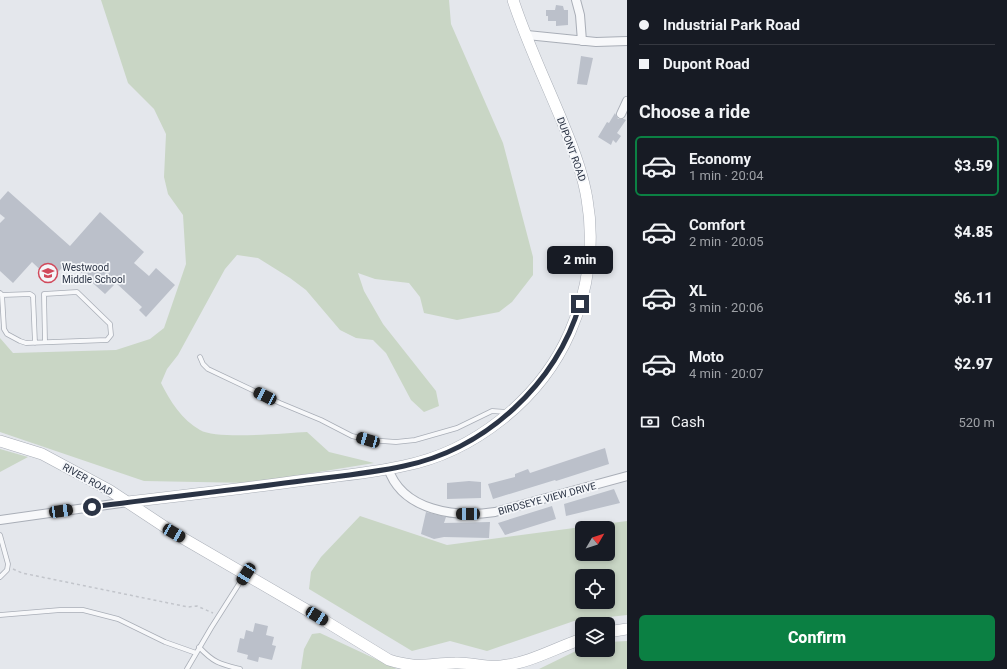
<!DOCTYPE html>
<html lang="en">
<head>
<meta charset="utf-8">
<style>
	:root { --surface:#171b24; --page:#242831; --text:#f1f3f6; --muted:#9ea1a6; --line:#363941; --accent:#0b8043 }
	body { margin:0; font-family:Roboto,sans-serif; background:var(--page); color:var(--text); height:100vh; display:flex; flex-direction:column; font-size:15px; white-space:nowrap }
	* { box-sizing:border-box; margin:0 }
	p { font-size:13px; color:var(--muted) }
	.icon { flex:none; width:22px; height:22px; fill:none; stroke:currentColor; stroke-width:2; stroke-linecap:round; stroke-linejoin:round }
	.map { position:relative; flex:1; overflow:hidden }
	.sheet { display:flex; flex-direction:column; background:var(--surface); width:380px }
	.sheet>* { flex:none }
	.guide { display:grid; align-content:center; height:88px; padding:0 12px; background:var(--surface) }
	.needle { width:26px; rotate:51deg }
	.fabs { position:absolute; left:575px; top:521px; display:grid; gap:8px }
	.fabs a { display:grid; place-items:center; width:40px; height:40px; border-radius:6px; background:var(--surface); box-shadow:0 2px 6px #0003; font-size:20px }
	.end { position:absolute; width:18px; height:18px; margin:-9px; border:5px solid #2b3445; background:#fff; box-shadow:0 0 0 2px #fff }
	.from { border-radius:50% }
	.bubble { position:absolute; height:28px; border-radius:6px; background:var(--surface); box-shadow:0 2px 6px #0003; font-size:13px; font-weight:800; line-height:28px; text-align:center }
	.car { position:absolute; width:12px; height:24px; margin:-12px -6px; border-radius:5px; box-shadow:0 0 3px 1px #0007; background:linear-gradient(#222 24%,#8ab4d8 0 40%,#222 0 76%,#8ab4d8 0 86%,#222 0) }
	.guide b { display:flex; align-items:center; gap:14px; height:38px; font-size:15px }
	.guide b+b { border-top:1px solid var(--line) }
	.guide i { width:10px; height:10px; background:var(--text) }
	ul { padding:0; list-style:none }
	li { display:flex; align-items:center; gap:12px; height:60px; margin:0 8px 6px; padding:0 4px; border:2px solid transparent; border-radius:6px }
	li div { flex:1 }
	li b { display:block; font-size:15px }
	li em { font-style:normal; font-weight:800 }
	li.selected { border-color:var(--accent) }
	li>.icon { width:36px; height:36px; stroke-width:1.5 }
	h2 { padding:0 12px; font-size:18px; line-height:48px }
	.pay { display:flex; align-items:center; gap:10px; height:44px; padding:0 12px; font-size:15px }
	.pay p { margin-inline-start:auto }
	.primary-button { display:flex; gap:8px; margin-top:auto; padding:8px 12px }
	.primary-button a { flex:1; height:46px; border-radius:6px; background:var(--accent); color:#fff; font-size:16px; font-weight:800; line-height:46px; text-align:center }
	main { display:flex; flex:1; min-height:0 }
	.map>svg:first-child { display:block }
</style>
</head>
<body>
<main>
<div class="map">
<svg width="627" height="669" viewBox="0 0 627 669">
	<rect width="100%" height="100%" fill="#e4e7ec"/>
	<path fill="#c9d6c5" fill-rule="evenodd" d="M 101,0 L 449,0 L 451,24 L 503,143 L 533,257 L 533,275 L 512,302 L 499,312 L 457,320 L 424,313 L 420,297 L 409,283 L 375,279 L 358,273 L 364,291 L 383,324 L 436,391 L 439,406 L 424,412 L 411,400 L 386,353 L 373,340 L 356,338 L 340,330 L 306,290 L 290,278 L 258,258 L 237,255 L 225,269 L 178,355 L 167,369 L 161,383 C 170,401 182,420 200,430 C 217,440 284,433 307,432 L 329,452 L 374,463 L 251,483 L 144,481 L 0,432 L 0,338 L 13,353 L 116,350 L 150,339 L 164,328 L 186,264 L 183,215 L 168,194 L 164,177 L 166,134 L 154,109 L 128,83 Z
		M 0,449 L 28,457 L 0,472 Z
		M 360,516 L 447,545 L 627,521 L 627,615 L 574,621 L 487,651 L 450,641 L 412,651 L 309,589 L 311,572 L 321,557 ZM 582,528 L 608,528 L 608,554 L 582,554 ZM 582,576 L 608,576 L 608,602 L 582,602 Z
		M 320,633 L 397,669 L 301,669 L 304,649 L 312,634 Z
		M 627,641 L 627,669 L 539,669 L 582,648 L 582,650 L 608,650 L 608,642 Z"/>
	<path fill="#bbc0ca" d="M 556,5 L 563,6 L 564,10 L 568,10 L 568,25 L 556,26 L 556,21 L 548,21 L 548,16 L 546,16 L 546,10 L 555,10 Z
		M 581,56 L 593,58 L 587,85 L 577,84 Z
		M 615,113 L 618,119 L 624,119 L 626,120 L 617,133 L 621,136 L 616,143 L 613,140 L 611,145 L 598,137 L 607,122 L 609,123 Z
		M 8,191 L 70,246 L 100,212 L 144,252 L 134,263 L 149,276 L 156,268 L 175,285 L 146,317 L 139,310 L 142,307 L 116,283 L 105,294 L 68,261 L 51,280 L 32,262 L 13,283 L 0,271 L 0,223 L 5,218 L 0,214 L 0,200 Z
		M 605,448 L 609,464 L 556,481 L 555,480 L 493,499 L 488,484 L 515,477 L 515,474 L 528,469 L 530,473 Z
		M 469,481 L 481,482 L 481,498 L 447,499 L 447,483 Z
		M 614,489 L 620,503 L 566,516 L 564,504 Z
		M 552,506 L 556,519 L 505,535 L 498,523 Z
		M 426,512 L 446,517 L 444,523 L 490,522 L 489,538 L 444,537 L 434,539 L 421,534 Z
		M 255,623 L 268,626 L 266,635 L 274,637 L 272,645 L 276,646 L 272,660 L 259,657 L 258,662 L 247,659 L 248,655 L 237,652 L 240,638 L 244,639 L 246,630 L 253,632 Z"/>
	<g fill="none" stroke-linecap="round" stroke-linejoin="round">
		<g stroke="#a9aeb7" stroke-width="5.5">
			<path id="lane" d="M 0,293 L 2,295 L 4,329 L 7,334 L 20,341 L 26,343 L 107,340 L 111,335 L 110,324 L 77,292 L 44,294 L 45,342
				M 2,295 L 30,294 L 33,296 L 35,343
				M 200,357 L 203,364 L 208,369 L 280,403 L 321,420 L 352,436 L 368,440 L 396,442 L 415,440 L 457,428 L 492,411 L 506,412
				M 0,535 L 8,564 L 7,570 L 0,577
				M 0,615 L 60,610 L 83,610 L 118,619 L 165,642 L 196,653
				M 199,647 C 214,663 220,664 240,669
				M 187,669 L 211,628 L 244,576"/>
		</g>
		<g stroke="#a9aeb7" stroke-width="10">
			<path id="street" d="M 576,0 L 580,15 L 582,41
				M 527,35 L 596,42 L 627,41
				M 621,114 L 627,101
				M 388,468 C 402,511 456,518 495,512 L 627,476
				M 0,520 L 128,502"/>
		</g>
		<g stroke="#a9aeb7" stroke-width="12">
			<path id="secondary" d="M 0,441 L 42,454 L 109,490 L 174,533 L 317,616 L 389,660 C 418,669 426,664 455,663 C 470,662 486,668 501,666 C 530,663 555,648 582,639
				M 128,502 C 188,495 247,488 306,480 C 338,476 371,473 403,466 C 474,452 541,399 570,332 C 588,291 595,244 587,199 C 583,174 574,150 564,126 C 547,84 527,43 513,0
				M 608,632 L 627,629"/>
		</g>
		<path stroke="#c2c5cb" stroke-width="1.5" stroke-dasharray="3 3" stroke-linecap="butt" d="M 13,569 L 22,573 L 188,607 L 197,606 L 213,613"/>
		<use href="#lane" stroke="#f7f8fa" stroke-width="4"/>
		<use href="#street" stroke="#f7f8fa" stroke-width="8"/>
		<use href="#secondary" stroke="#fff" stroke-width="11"/>
	</g>
	<g fill="none" stroke-linecap="round" stroke-linejoin="round">
		<path stroke="#2b3445" stroke-width="5" d="M 92,507 C 159,498 226,491 293,482 C 330,477 367,474 404,466 C 486,449 556,384 580,304"/>
	</g>
	<defs>
		<g id="school-ring" transform="scale(1)"><circle r="9.5" fill="#f4f6f9" stroke="#d1495b" stroke-width="1.5"/><path d="M0-5L7-2L0 1L-7-2ZM-4 1L0 2.5L4 1V4Q0 6-4 4Z" fill="#d1495b"/></g>
	</defs>
	<g fill-rule="evenodd">
		<use href="#school-ring" x="48" y="273"/>
	</g>
	<g text-anchor="middle" stroke-width="3.5" stroke-linejoin="round" paint-order="stroke">
		<g font-size="10" fill="#2b3445" stroke="#f4f6f9">
			<text transform="translate(572 149) rotate(70)" y="4">DUPONT ROAD</text>
			<text transform="translate(88 479) rotate(29)" y="4">RIVER ROAD</text>
			<text transform="translate(547 498) rotate(-15)" y="4">BIRDSEYE VIEW DRIVE</text>
		</g>
		<g font-size="10" fill="#2b3445" stroke="#f4f6f9" text-anchor="start">
			<text x="62" y="271">Westwood<tspan x="62" dy="12">Middle School</tspan></text>
		</g>
	</g>
</svg>
<div class="fabs">
<a><svg class="needle" viewBox="-14 -14 28 28"><path d="M0-13l5 13h-10z" fill="#e53935"/><path d="M0 13l5-13h-10z" fill="#9ea1a6"/></svg></a>
<a><svg class="icon" aria-label="locate" viewBox="0 0 24 24"><circle cx="12" cy="12" r="6"/><path d="M12 2v4M12 18v4M2 12h4M18 12h4"/></svg></a>
<a><svg class="icon" aria-label="layers" viewBox="0 0 24 24"><path d="M12 4l9 5-9 5-9-5zM3 14l9 5 9-5"/></svg></a>
</div>
<i class="end from" style="left:92px;top:507px"></i>
<i class="end" style="left:580px;top:304px"></i>
<div class="bubble" style="left:547px;top:246px;width:66px">2 min</div>
<i class="car" style="left:265px;top:396px;rotate:296deg"></i>
<i class="car" style="left:368px;top:440px;rotate:286deg"></i>
<i class="car" style="left:61px;top:511px;rotate:82deg"></i>
<i class="car" style="left:468px;top:514px;rotate:270deg"></i>
<i class="car" style="left:174px;top:533px;rotate:120deg"></i>
<i class="car" style="left:246px;top:574px;rotate:213deg"></i>
<i class="car" style="left:317px;top:616px;rotate:122deg"></i>
</div>
<section class="sheet">
<div class="guide">
<b><i class="from"></i>Industrial Park Road</b>
<b><i></i>Dupont Road</b>
</div>
<h2>Choose a ride</h2>
<ul>
<li class="selected"><svg class="icon" aria-label="car" viewBox="0 0 24 24"><path d="M5 17H2v-5l4-1 3-4h7l3 4 3 1v5h-3M9 17h6M6 11h13"/><circle cx="7" cy="17" r="2"/><circle cx="17" cy="17" r="2"/></svg><div><b>Economy</b><p>1 min · 20:04</p></div><em>$3.59</em></li>
<li><svg class="icon" aria-label="car" viewBox="0 0 24 24"><path d="M5 17H2v-5l4-1 3-4h7l3 4 3 1v5h-3M9 17h6M6 11h13"/><circle cx="7" cy="17" r="2"/><circle cx="17" cy="17" r="2"/></svg><div><b>Comfort</b><p>2 min · 20:05</p></div><em>$4.85</em></li>
<li><svg class="icon" aria-label="car" viewBox="0 0 24 24"><path d="M5 17H2v-5l4-1 3-4h7l3 4 3 1v5h-3M9 17h6M6 11h13"/><circle cx="7" cy="17" r="2"/><circle cx="17" cy="17" r="2"/></svg><div><b>XL</b><p>3 min · 20:06</p></div><em>$6.11</em></li>
<li><svg class="icon" aria-label="car" viewBox="0 0 24 24"><path d="M5 17H2v-5l4-1 3-4h7l3 4 3 1v5h-3M9 17h6M6 11h13"/><circle cx="7" cy="17" r="2"/><circle cx="17" cy="17" r="2"/></svg><div><b>Moto</b><p>4 min · 20:07</p></div><em>$2.97</em></li>
</ul>
<div class="pay"><svg class="icon" aria-label="cash" viewBox="0 0 24 24"><path d="M3 7h18v10H3z"/><circle cx="12" cy="12" r="2"/></svg>Cash<p>520 m</p></div>
<div class="primary-button"><a>Confirm</a></div>
</section>
</main>
</body>
</html>
